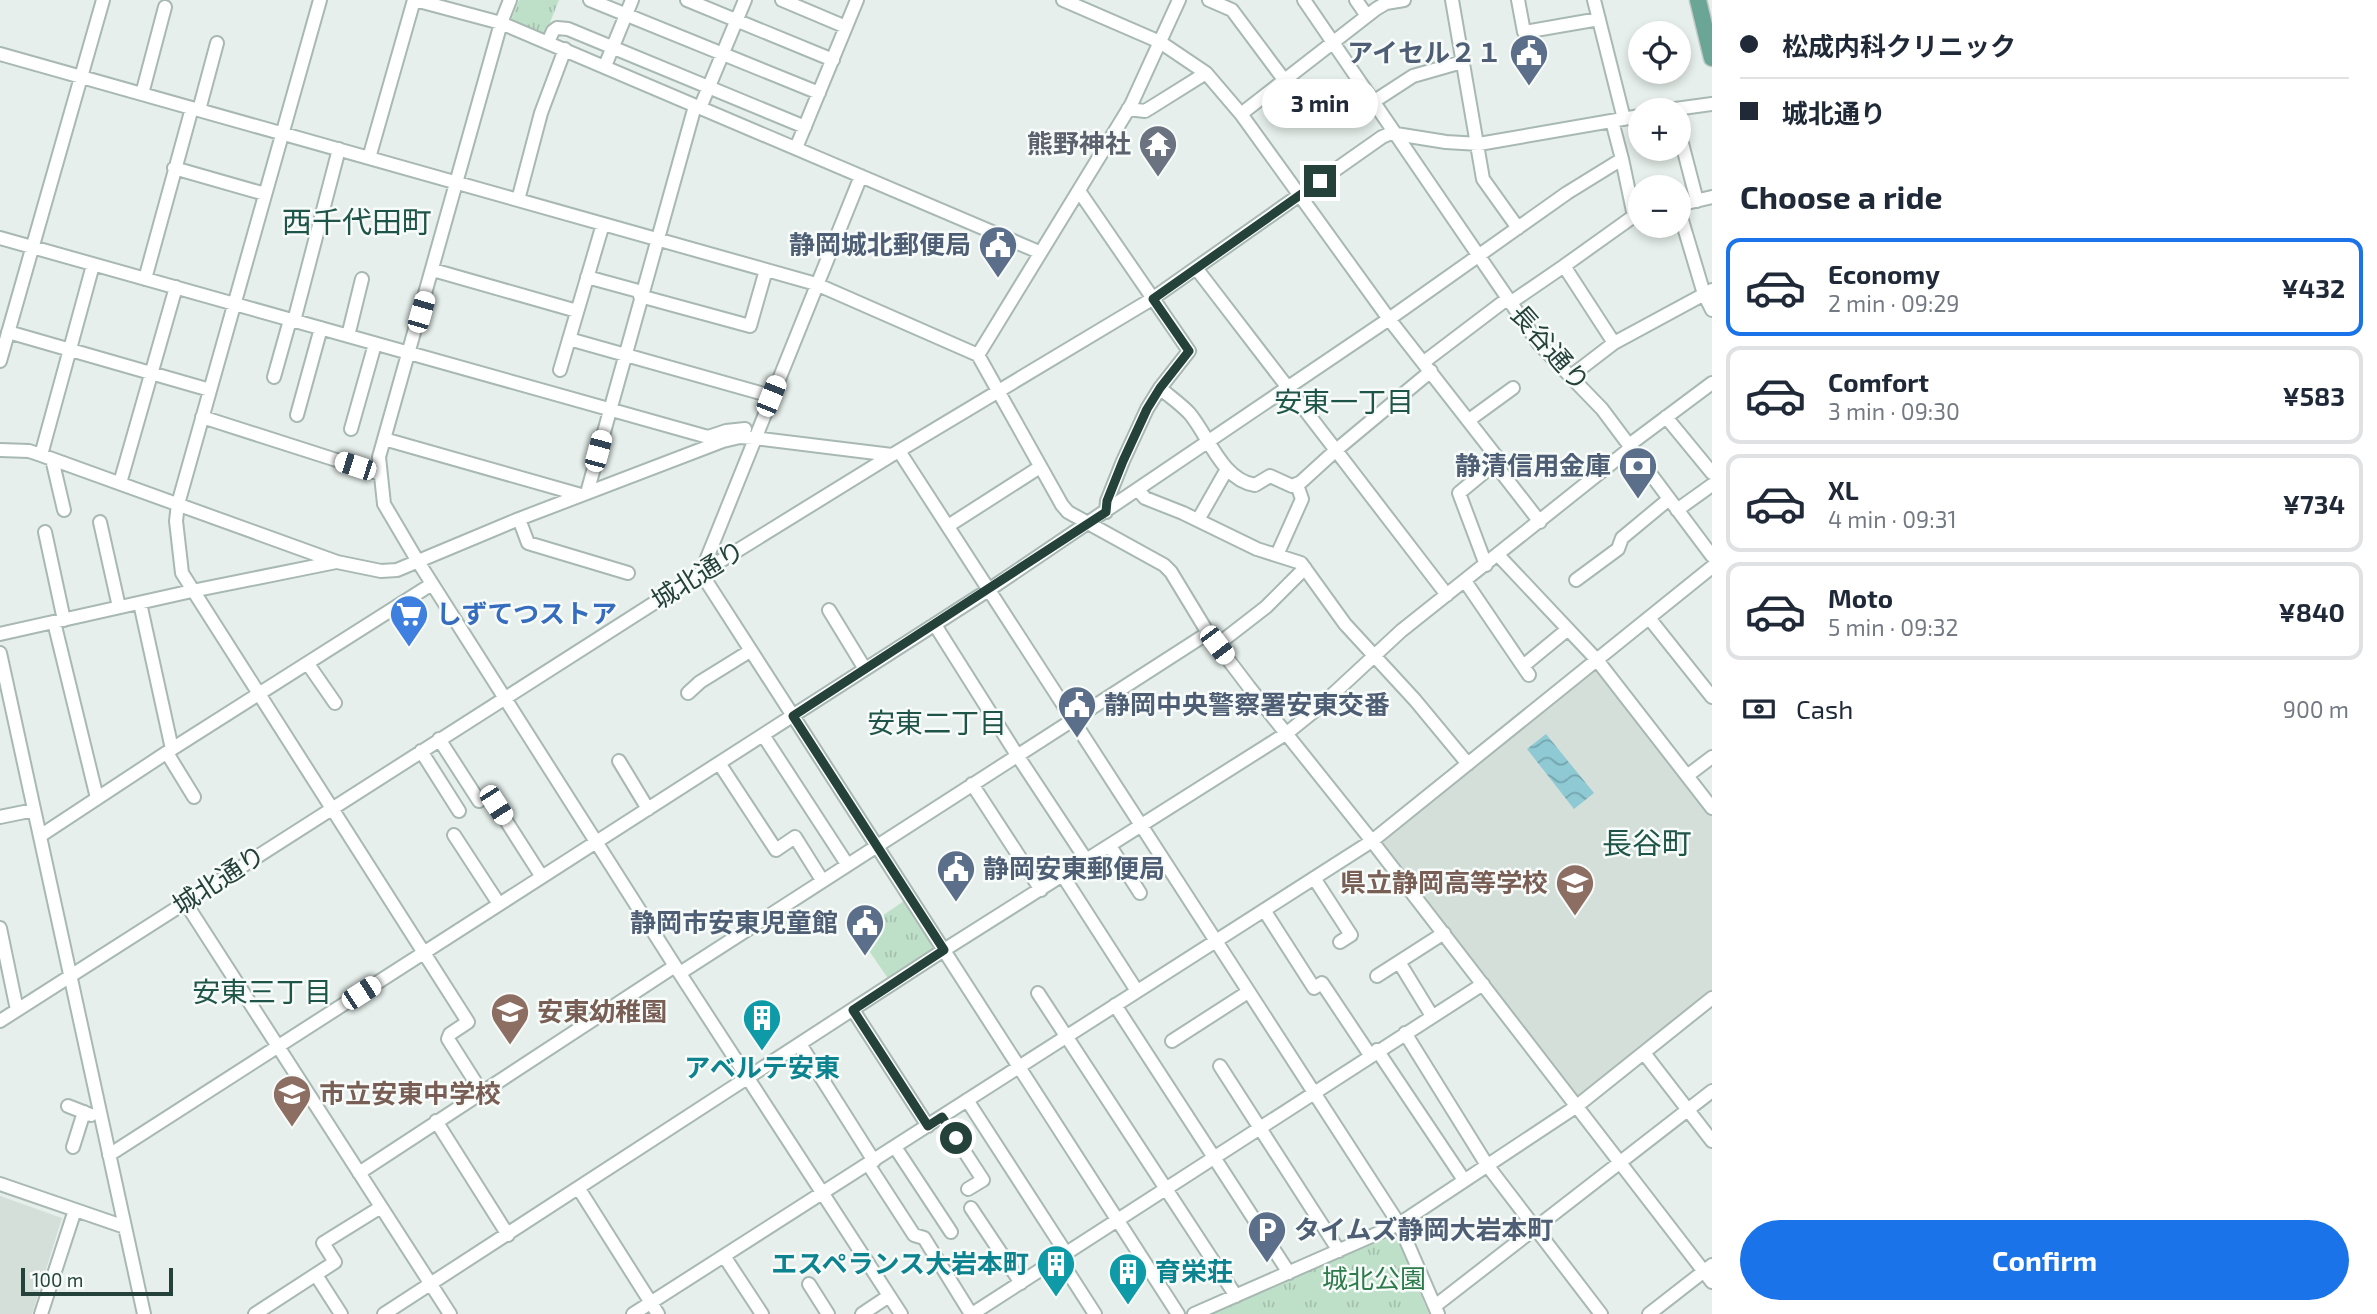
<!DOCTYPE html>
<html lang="en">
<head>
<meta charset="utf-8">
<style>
	:root { --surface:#fff; --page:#f6f6f7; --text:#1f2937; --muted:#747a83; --line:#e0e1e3; --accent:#1a73e8 }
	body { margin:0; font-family:"Exo 2","Noto Sans JP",sans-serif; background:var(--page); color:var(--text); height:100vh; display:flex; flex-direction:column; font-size:26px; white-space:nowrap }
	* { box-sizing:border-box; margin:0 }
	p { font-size:23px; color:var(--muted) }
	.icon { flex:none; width:38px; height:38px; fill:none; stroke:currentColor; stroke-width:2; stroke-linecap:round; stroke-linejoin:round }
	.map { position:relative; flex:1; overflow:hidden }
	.details { display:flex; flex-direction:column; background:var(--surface); width:665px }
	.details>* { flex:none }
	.hud { display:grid; align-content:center; height:154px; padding:0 28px; background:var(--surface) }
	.tools { position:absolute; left:1628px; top:21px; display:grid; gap:14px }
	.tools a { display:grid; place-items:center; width:63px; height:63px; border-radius:50%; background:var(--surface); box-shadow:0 4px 10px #0003; font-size:35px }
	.scale { position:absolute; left:21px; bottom:18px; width:152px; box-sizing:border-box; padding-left:7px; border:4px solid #24423a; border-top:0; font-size:19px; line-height:24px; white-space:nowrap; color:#24423a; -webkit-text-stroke:5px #f7fbf9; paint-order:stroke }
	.end { position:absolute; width:32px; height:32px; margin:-16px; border:9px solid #24423a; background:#fff; box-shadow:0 0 0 4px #fff }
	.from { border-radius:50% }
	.bubble { position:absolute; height:49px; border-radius:24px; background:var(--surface); box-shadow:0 4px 10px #0003; font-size:23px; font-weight:700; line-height:49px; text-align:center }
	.car { position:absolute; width:21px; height:42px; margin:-21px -10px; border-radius:9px; box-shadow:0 0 5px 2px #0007; background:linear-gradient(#fff 24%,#345 0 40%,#fff 0 76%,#345 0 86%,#fff 0) }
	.hud b { display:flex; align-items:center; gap:24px; height:66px; font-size:26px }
	.hud b+b { border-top:2px solid var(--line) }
	.hud i { width:18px; height:18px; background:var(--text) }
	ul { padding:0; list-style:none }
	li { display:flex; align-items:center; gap:21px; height:98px; margin:0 14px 10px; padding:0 14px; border:4px solid var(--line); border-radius:14px }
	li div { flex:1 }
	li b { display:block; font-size:26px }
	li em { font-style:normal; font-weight:700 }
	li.current { border-color:var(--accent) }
	li>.icon { width:63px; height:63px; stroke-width:1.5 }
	h2 { padding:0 28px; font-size:32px; line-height:84px }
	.pay { display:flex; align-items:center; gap:18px; height:77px; padding:0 28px; font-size:26px }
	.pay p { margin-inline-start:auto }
	.button { display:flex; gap:14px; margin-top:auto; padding:14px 28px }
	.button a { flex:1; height:80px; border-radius:42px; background:var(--accent); color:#fff; font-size:28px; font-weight:700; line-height:80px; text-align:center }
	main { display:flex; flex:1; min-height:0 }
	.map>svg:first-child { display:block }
</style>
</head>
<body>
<main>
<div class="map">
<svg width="1712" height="1314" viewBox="0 0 1712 1314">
	<defs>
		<pattern id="grass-tufts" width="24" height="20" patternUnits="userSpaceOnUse" patternTransform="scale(1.75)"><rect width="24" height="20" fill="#bfe0c8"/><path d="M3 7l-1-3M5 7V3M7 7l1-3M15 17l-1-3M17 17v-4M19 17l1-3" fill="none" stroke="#a4c1ad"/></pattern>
		<pattern id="water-waves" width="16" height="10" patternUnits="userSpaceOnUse" patternTransform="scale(1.75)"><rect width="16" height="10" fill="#8ec9d4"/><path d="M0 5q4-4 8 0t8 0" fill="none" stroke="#74a5ad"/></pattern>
	</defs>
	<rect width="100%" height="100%" fill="#e6efeb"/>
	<path fill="#d4dfda" d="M 1598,668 L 1712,816 L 1712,993 L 1578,1101 L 1380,842 Z
		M 0,1196 L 62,1218 L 32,1314 L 0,1314 Z"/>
	<path fill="url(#grass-tufts)" d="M 519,0 L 559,0 L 545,35 L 511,20 Z
		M 904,901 L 936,948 L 889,980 L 857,933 Z
		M 1394,1231 L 1429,1314 L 1205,1314 Z"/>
	<path fill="url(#water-waves)" d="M 1546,734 L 1594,793 L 1574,809 L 1527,749 Z"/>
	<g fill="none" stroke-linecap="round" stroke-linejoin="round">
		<g stroke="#a8b8b2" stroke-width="16">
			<path id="minor" d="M 320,0 L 178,504 L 176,521 L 182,573 L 468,1022 L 450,1034 L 448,1039 L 481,1091
				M 415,0 L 501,23 L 1039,252
				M 510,0 L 501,23 L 379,457 L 384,504 L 417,560 L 675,966 L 901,1314
				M 590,0 L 819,93
				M 687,0 L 833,60
				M 782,0 L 846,27
				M 1063,0 L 1160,42 L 1206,73 L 1241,114 L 1389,319 L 1499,460 L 1459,493 L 1486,565
				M 1179,0 L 1131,105 L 978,355 L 1062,505 L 1068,512 L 1164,565 L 1171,572 L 1208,633 L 1249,687 L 1372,841 L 1712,1282
				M 1209,0 L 1232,10 L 1285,81
				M 1304,0 L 1539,344 L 1602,409 L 1712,556
				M 1356,0 L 1367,16
				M 1452,0 L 1483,179 L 1518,228
				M 1518,0 L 1524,32 L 1599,19
				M 1594,0 L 1624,119
				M 548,42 L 553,31 L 557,28 L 568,29 L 805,127
				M 0,54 L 816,284 L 978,355
				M 605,66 L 632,0
				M 142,94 L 165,7
				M 1373,102 L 1413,76 L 1462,62
				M 700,108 L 745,0
				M 1128,109 L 1145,111 L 1150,108 L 1206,73
				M 199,110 L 217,43
				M 1668,110 L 1712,104
				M 1241,114 L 1376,9 L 1386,3 L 1404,0
				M 1612,121 L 1622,159
				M 1678,128 L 1697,201
				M 796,148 L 857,0
				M 369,158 L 414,0
				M 174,168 L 265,194
				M 861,176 L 701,573 L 1178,1314
				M 1079,191 L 1189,351 L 1160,388 L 1147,409 L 1123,461 L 1107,501 L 1106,512
				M 518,200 L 541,113 L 565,49
				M 1678,205 L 1712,197
				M 1678,207 L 1704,294 L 1712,310
				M 0,238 L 708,437 L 726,431 L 745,429
				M 1196,268 L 1447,595
				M 433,270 L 577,311
				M 587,277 L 642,292
				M 145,279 L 192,108
				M 640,296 L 750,326 L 766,270
				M 1510,303 L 1564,266
				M 294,321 L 339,149
				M 8,332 L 210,390
				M 348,336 L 362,279
				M 569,339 L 771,396
				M 0,361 L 103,0
				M 1424,362 L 1507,299
				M 560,370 L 603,224
				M 1571,376 L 1614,343 L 1712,290
				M 274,377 L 290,320
				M 1160,388 C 1170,397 1181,404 1190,414 C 1209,437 1222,480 1255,485 L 1270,476 L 1292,486 L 1301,482 L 1335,451 L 1431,371
				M 297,415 L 321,328
				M 202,417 L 380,474
				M 1666,417 L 1712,473
				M 1469,420 L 1513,388
				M 351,429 L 375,344
				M 384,439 L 581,495
				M 1629,445 L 1712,383
				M 0,450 L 29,451 L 41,455 L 337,562 L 381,571 L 397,570 L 519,519 L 723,441 L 740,437 L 754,438 L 892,455
				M 899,451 L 1399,1224 L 1438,1314
				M 41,455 L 93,265
				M 52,459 L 64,510
				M 1495,464 L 1540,522
				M 120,483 L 176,287
				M 1138,490 L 1145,498 L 1183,513 L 1257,549 L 1301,563 L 1345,624 L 1415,700 L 1468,764
				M 587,493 L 695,106
				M 1677,510 L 1712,485
				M 519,519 L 528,543 L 628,573
				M 1198,520 L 1227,469
				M 100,522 L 119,607
				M 948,526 L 1040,467
				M 45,532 L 64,620
				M 1277,555 L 1302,499 L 1297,485
				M 1498,555 L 1597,660 L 1712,808
				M 1576,580 L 1618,549 L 1622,538 L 1669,499
				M 1465,581 L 1529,675
				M 140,603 L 172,749
				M 829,610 L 865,669
				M 1649,618 L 1712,697
				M 54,622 L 97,798
				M 935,625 L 1017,755 L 1087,861
				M 0,634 L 192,591 L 336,562
				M 1217,645 L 1266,607 L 1305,568
				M 0,653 L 144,1314
				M 308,664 L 335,703
				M 1523,666 L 1568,629
				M 688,693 L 700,682 L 750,651
				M 763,735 L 847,864
				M 439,739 L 479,801
				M 421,751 L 459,811
				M 167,753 L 194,797
				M 619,761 L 648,809
				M 719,763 L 776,850 L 795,837 L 822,880
				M 1687,776 L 1712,757
				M 972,784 L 1041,890
				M 496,805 L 542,877
				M 0,817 L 34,810
				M 454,835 L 499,904
				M 40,836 L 172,749 L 432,584
				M 1110,846 L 1140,893
				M 1063,876 L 1137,991
				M 1314,878 L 1351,935 L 1340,942
				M 185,902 L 450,1314
				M 1264,910 L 1314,988 L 1322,983 L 1370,1055
				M 0,928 L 17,1010
				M 1399,962 L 1432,1016
				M 680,973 L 1208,633
				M 1377,976 L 1444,933
				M 1038,993 L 1236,1296
				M 1115,1005 L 1289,1273
				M 853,1010 L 928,1126
				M 0,1021 L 701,573 L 892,455 L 1152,299 L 1382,137 L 1389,134 L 1396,134 L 1446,142 L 1479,144 L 1640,116
				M 1405,1033 L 1487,1165 L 1601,1314
				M 1172,1041 L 1248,992
				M 800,1044 L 874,1161
				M 1377,1050 L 1464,1180
				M 1644,1053 L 1712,1141
				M 1220,1066 L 1339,1251
				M 967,1100 L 1066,1253
				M 68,1106 L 91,1115
				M 942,1117 L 983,1180 L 968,1189
				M 436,1121 L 508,1235
				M 73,1147 L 84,1112
				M 895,1147 L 951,1232
				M 109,1155 L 990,589 L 1389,319 L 1567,193 L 1622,159 L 1634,216 L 1564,266 L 1614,343
				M 868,1164 L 914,1235 L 924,1238 L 971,1314
				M 359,1173 L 675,966
				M 0,1184 L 125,1227
				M 579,1189 L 658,1314
				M 971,1208 L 1021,1283
				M 724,1256 L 762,1314
				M 1059,1258 L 1095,1314
				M 316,1275 L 341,1314
				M 809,1284 L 828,1314
				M 1435,1306 L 1712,1091
				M 41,1314 L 75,1210
				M 255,1314 L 335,1262 L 323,1243 L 381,1207
				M 384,1314 L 944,950 L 1287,733 L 1318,708 L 1401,631 L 1632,447
				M 633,1314 L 1372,841 L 1712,567
				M 862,1314 L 889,1296
				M 972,1314 L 1483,984
				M 1194,1314 L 1399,1224 L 1577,1106 L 1712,998
				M 1649,1314 L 1712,1265"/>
		</g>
		<g stroke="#c2cac8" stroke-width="19">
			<path id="major" d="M 1698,0 L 1712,58"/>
		</g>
		<use href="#minor" stroke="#fff" stroke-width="12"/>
		<use href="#major" stroke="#6aa596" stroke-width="16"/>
	</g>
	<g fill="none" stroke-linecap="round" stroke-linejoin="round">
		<path stroke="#24423a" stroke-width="9" d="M 956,1138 L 942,1117 L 928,1126 L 853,1010 L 944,950 L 793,716 L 1106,512 L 1107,501 L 1123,461 L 1147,409 L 1160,388 L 1189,351 L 1153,299 L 1320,181"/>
	</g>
	<defs>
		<g id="civic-pin" transform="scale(2.0125)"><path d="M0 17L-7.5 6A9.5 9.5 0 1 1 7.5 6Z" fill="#5c6f8a" stroke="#f7fbf9"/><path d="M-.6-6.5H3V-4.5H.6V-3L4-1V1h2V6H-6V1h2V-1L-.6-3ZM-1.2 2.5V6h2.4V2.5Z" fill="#fff"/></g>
		<g id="temple-pin" transform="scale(2.0125)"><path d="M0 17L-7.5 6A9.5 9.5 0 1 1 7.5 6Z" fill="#6b7280" stroke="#f7fbf9"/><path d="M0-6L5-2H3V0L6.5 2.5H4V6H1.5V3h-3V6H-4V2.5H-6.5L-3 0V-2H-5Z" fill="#fff"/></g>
		<g id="bank-pin" transform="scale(2.0125)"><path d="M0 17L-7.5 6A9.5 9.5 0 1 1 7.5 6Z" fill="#5c6f8a" stroke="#f7fbf9"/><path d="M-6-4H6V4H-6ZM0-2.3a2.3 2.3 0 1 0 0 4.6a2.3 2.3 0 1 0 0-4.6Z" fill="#fff"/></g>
		<g id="supermarket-pin" transform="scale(2.0125)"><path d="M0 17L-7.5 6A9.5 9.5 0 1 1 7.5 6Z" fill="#3f7fe0" stroke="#f7fbf9"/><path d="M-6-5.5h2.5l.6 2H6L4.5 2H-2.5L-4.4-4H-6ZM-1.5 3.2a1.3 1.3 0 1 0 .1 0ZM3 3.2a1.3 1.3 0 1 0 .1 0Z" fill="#fff"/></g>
		<g id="school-pin" transform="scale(2.0125)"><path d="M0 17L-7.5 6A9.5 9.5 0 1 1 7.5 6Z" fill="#8d6e63" stroke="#f7fbf9"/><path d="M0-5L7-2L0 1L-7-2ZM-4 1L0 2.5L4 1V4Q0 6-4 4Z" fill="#fff"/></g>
		<g id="building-pin" transform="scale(2.0125)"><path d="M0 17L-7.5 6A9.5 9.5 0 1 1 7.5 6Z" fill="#0f9aa8" stroke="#f7fbf9"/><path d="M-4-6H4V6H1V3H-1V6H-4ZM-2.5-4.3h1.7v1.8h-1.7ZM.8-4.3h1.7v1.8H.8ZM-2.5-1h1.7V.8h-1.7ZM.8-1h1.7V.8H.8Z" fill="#fff"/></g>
		<g id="parking-pin" transform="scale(2.0125)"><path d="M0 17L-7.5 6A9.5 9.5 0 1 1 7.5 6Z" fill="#5c6f8a" stroke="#f7fbf9"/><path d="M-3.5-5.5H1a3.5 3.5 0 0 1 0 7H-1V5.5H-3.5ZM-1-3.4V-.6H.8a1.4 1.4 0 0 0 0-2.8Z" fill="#fff"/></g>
	</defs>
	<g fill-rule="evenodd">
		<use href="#civic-pin" x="1529" y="53"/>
		<use href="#temple-pin" x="1158" y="144"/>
		<use href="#civic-pin" x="998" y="245"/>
		<use href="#bank-pin" x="1638" y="466"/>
		<use href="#supermarket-pin" x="409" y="614"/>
		<use href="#civic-pin" x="1077" y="705"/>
		<use href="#civic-pin" x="956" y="869"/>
		<use href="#school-pin" x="1575" y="883"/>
		<use href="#civic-pin" x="865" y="923"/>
		<use href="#school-pin" x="510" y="1012"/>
		<use href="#building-pin" x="762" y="1018"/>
		<use href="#school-pin" x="292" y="1094"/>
		<use href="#parking-pin" x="1267" y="1230"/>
		<use href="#building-pin" x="1056" y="1264"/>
		<use href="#building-pin" x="1128" y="1272"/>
	</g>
	<g text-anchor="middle" stroke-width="5" stroke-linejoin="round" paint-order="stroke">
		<g font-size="26" font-weight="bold" fill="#4e5e75" stroke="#f7fbf9" text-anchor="end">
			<text x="1502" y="62">アイセル２１</text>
			<text x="971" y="254">静岡城北郵便局</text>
			<text x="1611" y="475">静清信用金庫</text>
			<text x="1104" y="714" text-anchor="start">静岡中央警察署安東交番</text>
			<text x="983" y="878" text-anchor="start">静岡安東郵便局</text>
			<text x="838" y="932">静岡市安東児童館</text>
			<text x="1294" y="1239" text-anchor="start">タイムズ静岡大岩本町</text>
		</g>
		<g font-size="26" font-weight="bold" fill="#5b616d" stroke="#f7fbf9" text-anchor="end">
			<text x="1131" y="153">熊野神社</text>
		</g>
		<g font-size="26" fill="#24423a" stroke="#f7fbf9">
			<text transform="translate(1550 348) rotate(49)" y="9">長谷通り</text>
			<text transform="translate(698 575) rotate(-32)" y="9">城北通り</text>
			<text transform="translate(219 880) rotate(-33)" y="9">城北通り</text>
		</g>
		<g font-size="26" font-weight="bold" fill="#366cbe" stroke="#f7fbf9" text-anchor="start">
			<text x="436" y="623">しずてつストア</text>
		</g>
		<g font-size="26" font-weight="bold" fill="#785e54" stroke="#f7fbf9" text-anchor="start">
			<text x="1548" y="892" text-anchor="end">県立静岡高等学校</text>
			<text x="537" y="1021">安東幼稚園</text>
			<text x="319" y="1103">市立安東中学校</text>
		</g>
		<g font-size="26" font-weight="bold" fill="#0d838f" stroke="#f7fbf9">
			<text x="762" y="1077">アベルテ安東</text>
			<text x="1029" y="1273" text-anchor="end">エスペランス大岩本町</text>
			<text x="1155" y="1281" text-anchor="start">育栄荘</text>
		</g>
		<g font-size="26" fill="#2d7a4b" stroke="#f7fbf9">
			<text x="1374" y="1288">城北公園</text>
		</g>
		<g font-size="28" fill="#1f5548" stroke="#f7fbf9">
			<text x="1344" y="412">安東一丁目</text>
			<text x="937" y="733">安東二丁目</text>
			<text x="262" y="1002">安東三丁目</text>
		</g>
		<g font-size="30" fill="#1f5548" stroke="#f7fbf9">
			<text x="357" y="233">西千代田町</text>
			<text x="1647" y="854">長谷町</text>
		</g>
	</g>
</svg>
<div class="tools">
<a><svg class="icon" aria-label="locate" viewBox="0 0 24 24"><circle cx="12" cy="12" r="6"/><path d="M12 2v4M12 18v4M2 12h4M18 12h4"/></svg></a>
<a>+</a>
<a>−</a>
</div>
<div class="scale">100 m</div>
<i class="end from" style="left:956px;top:1138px"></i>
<i class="end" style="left:1320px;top:181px"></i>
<div class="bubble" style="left:1262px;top:79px;width:116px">3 min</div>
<i class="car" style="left:421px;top:312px;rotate:16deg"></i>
<i class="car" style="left:771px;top:396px;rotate:22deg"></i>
<i class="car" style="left:598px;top:451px;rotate:15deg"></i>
<i class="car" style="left:355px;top:466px;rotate:288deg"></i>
<i class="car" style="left:1217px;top:645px;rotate:143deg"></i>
<i class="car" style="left:496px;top:805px;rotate:147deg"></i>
<i class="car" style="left:361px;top:993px;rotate:57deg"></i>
</div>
<section class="details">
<div class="hud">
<b><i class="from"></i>松成内科クリニック</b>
<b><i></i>城北通り</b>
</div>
<h2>Choose a ride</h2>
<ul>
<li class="current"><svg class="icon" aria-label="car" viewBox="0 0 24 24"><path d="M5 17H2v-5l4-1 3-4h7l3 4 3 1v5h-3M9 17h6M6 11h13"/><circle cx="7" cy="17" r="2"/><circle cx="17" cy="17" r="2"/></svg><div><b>Economy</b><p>2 min · 09:29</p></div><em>¥432</em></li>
<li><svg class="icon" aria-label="car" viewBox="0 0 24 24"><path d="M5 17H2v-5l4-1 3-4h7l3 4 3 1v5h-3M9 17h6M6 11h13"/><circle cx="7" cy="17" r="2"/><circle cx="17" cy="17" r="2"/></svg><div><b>Comfort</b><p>3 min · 09:30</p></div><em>¥583</em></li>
<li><svg class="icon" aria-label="car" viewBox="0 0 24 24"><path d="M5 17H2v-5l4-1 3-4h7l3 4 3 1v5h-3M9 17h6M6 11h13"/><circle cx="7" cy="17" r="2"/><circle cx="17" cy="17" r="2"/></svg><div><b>XL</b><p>4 min · 09:31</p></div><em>¥734</em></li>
<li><svg class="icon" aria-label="car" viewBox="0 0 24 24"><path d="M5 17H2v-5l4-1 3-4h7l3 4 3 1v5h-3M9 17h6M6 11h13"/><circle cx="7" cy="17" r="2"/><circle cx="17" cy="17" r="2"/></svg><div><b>Moto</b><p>5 min · 09:32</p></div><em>¥840</em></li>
</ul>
<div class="pay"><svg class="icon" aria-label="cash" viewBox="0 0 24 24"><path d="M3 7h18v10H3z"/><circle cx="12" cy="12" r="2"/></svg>Cash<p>900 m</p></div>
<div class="button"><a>Confirm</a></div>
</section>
</main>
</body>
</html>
